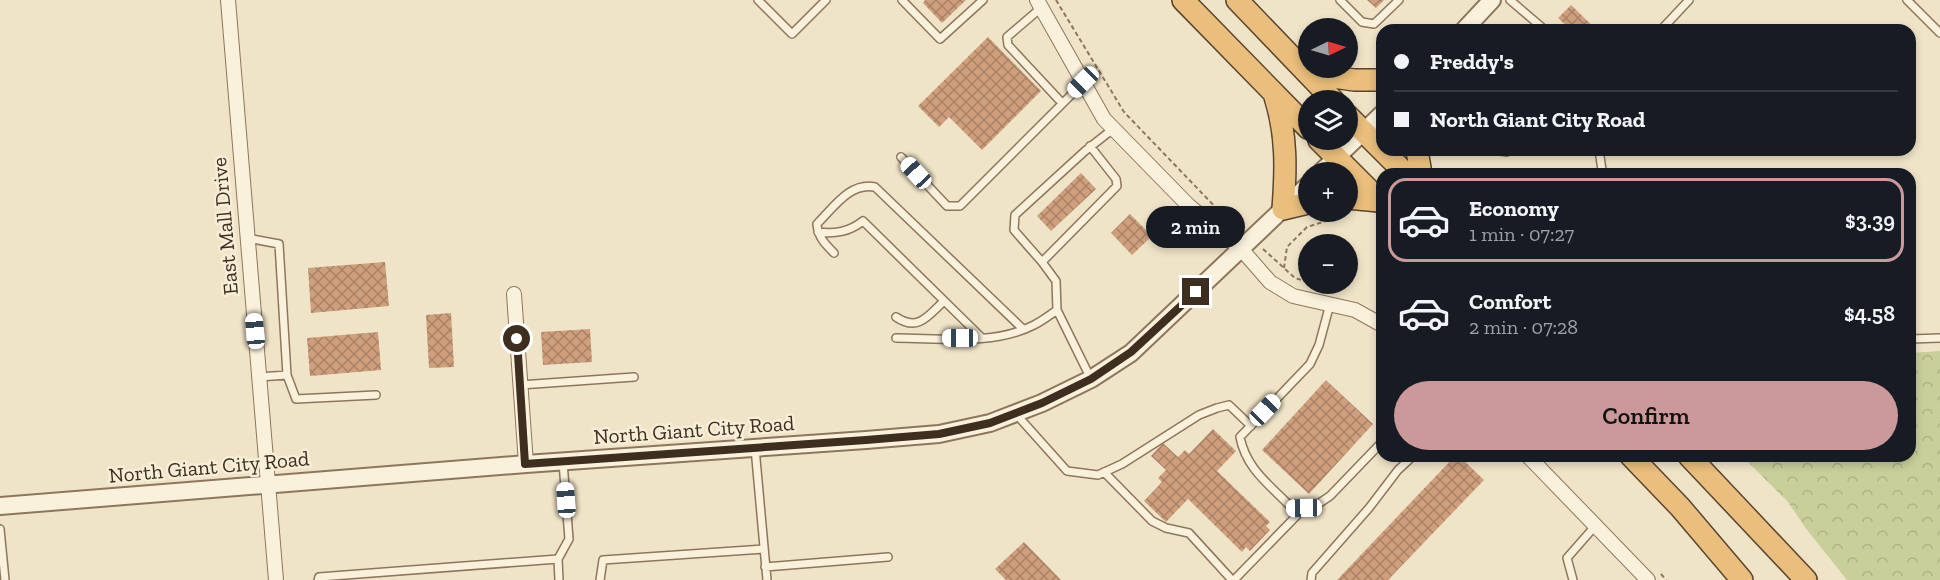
<!DOCTYPE html>
<html lang="en">
<head>
<meta charset="utf-8">
<style>
	:root { --surface:#171b24; --page:#242831; --text:#f1f3f6; --muted:#9ea1a6; --line:#363941; --accent:#cc999b }
	body { margin:0; font-family:"Zilla Slab",serif; background:var(--page); color:var(--text); height:100vh; display:flex; flex-direction:column; font-size:22px; white-space:nowrap }
	* { box-sizing:border-box; margin:0 }
	p { font-size:20px; color:var(--muted) }
	.icon { flex:none; width:33px; height:33px; fill:none; stroke:currentColor; stroke-width:2; stroke-linecap:round; stroke-linejoin:round }
	.map { position:relative; flex:1; overflow:hidden }
	.sheet { position:absolute; left:1376px; top:168px; width:540px; height:294px; display:flex; flex-direction:column; background:var(--surface); border-radius:18px; box-shadow:0 3px 9px #0003 }
	.sheet>* { flex:none }
	.guide { position:absolute; left:1376px; top:24px; width:540px; height:132px; border-radius:18px; box-shadow:0 3px 9px #0003; display:grid; align-content:center; height:132px; padding:0 18px; background:var(--surface) }
	.needle { width:39px; rotate:85deg }
	.buttons { position:absolute; left:1298px; top:18px; display:grid; gap:12px }
	.buttons a { display:grid; place-items:center; width:60px; height:60px; border-radius:50%; background:var(--surface); box-shadow:0 3px 9px #0003; font-size:30px }
	.end { position:absolute; width:27px; height:27px; margin:-14px; border:8px solid #3d2e20; background:#fff; box-shadow:0 0 0 3px #fff }
	.from { border-radius:50% }
	.bubble { position:absolute; height:42px; border-radius:21px; background:var(--surface); box-shadow:0 3px 9px #0003; font-size:20px; font-weight:600; line-height:42px; text-align:center }
	.car { position:absolute; width:18px; height:36px; margin:-18px -9px; border-radius:8px; box-shadow:0 0 4px 2px #0007; background:linear-gradient(#fff 24%,#345 0 40%,#fff 0 76%,#345 0 86%,#fff 0) }
	.guide b { display:flex; align-items:center; gap:21px; height:57px; font-size:22px }
	.guide b+b { border-top:2px solid var(--line) }
	.guide i { width:15px; height:15px; background:var(--text) }
	ul { padding:10px 0 0; list-style:none }
	li { display:flex; align-items:center; gap:18px; height:84px; margin:0 12px 9px; padding:0 6px; border:3px solid transparent; border-radius:18px }
	li div { flex:1 }
	li b { display:block; font-size:22px }
	li em { font-style:normal; font-weight:600 }
	li.current { border-color:var(--accent) }
	li>.icon { width:54px; height:54px; stroke-width:1.5 }
	.cta { display:flex; gap:12px; margin-top:auto; padding:12px 18px }
	.cta a { flex:1; height:69px; border-radius:36px; background:var(--accent); color:#111; font-size:24px; font-weight:600; line-height:69px; text-align:center }
	.map>svg:first-child { display:block }
</style>
</head>
<body>
<div class="map">
<svg width="1940" height="580" viewBox="0 0 1940 580">
	<defs>
		<pattern id="forest-crowns" width="20" height="18" patternUnits="userSpaceOnUse" patternTransform="scale(1.5)"><rect width="20" height="18" fill="#c9cf9b"/><path d="M2 6a3 3 0 1 1 6 0M12 15a3 3 0 1 1 6 0" fill="none" stroke="#aeb285"/></pattern>
		<pattern id="building-cross-hatch" width="8" height="8" patternUnits="userSpaceOnUse" patternTransform="scale(1.5)"><rect width="8" height="8" fill="#cf9f7d"/><path d="M0 0l8 8M0 8l8-8" fill="none" stroke="#a98266"/></pattern>
	</defs>
	<rect width="100%" height="100%" fill="#f0e4c8"/>
	<path fill="url(#forest-crowns)" d="M 1940,351 L 1940,580 L 1847,580 L 1807,530 L 1788,502 L 1742,456 L 1910,456 L 1910,353 Z"/>
	<path fill="url(#building-cross-hatch)" d="M 925,0 L 966,0 L 942,23 L 923,3 Z
		M 1367,0 L 1384,0 L 1376,8 Z
		M 1571,5 L 1597,30 L 1571,30 L 1558,18 Z
		M 988,37 L 1041,91 L 982,150 L 949,117 L 939,127 L 918,106 Z
		M 1081,173 L 1096,189 L 1051,231 L 1037,216 Z
		M 1130,214 L 1152,236 L 1132,255 L 1111,233 Z
		M 385,262 L 389,306 L 311,313 L 308,268 Z
		M 451,313 L 454,367 L 429,368 L 426,315 Z
		M 590,329 L 592,362 L 543,365 L 541,332 Z
		M 378,332 L 381,370 L 310,376 L 307,338 Z
		M 1326,380 L 1373,424 L 1309,494 L 1262,450 Z
		M 1213,429 L 1236,451 L 1217,471 L 1270,522 L 1266,526 L 1270,530 L 1250,551 L 1246,547 L 1242,552 L 1188,499 L 1166,522 L 1144,501 L 1162,482 L 1158,478 L 1166,470 L 1151,456 L 1163,443 L 1178,457 L 1185,450 L 1189,454 Z
		M 1455,456 L 1459,456 L 1484,480 L 1388,580 L 1337,580 Z
		M 1024,542 L 1061,580 L 1006,580 L 995,569 Z"/>
	<g fill="none" stroke-linecap="round" stroke-linejoin="round">
		<g stroke="#8d765c" stroke-width="10">
			<path id="service" d="M 758,0 L 792,34 L 826,0
				M 902,0 L 940,39 L 983,0
				M 1340,0 L 1362,22 L 1374,24 L 1399,0
				M 1510,0 L 1545,30
				M 1907,0 L 1940,33
				M 1042,7 L 1007,37 L 1008,45 L 1062,103
				M 1661,30 L 1689,0
				M 1090,146 L 1116,179 L 1117,186 L 1042,262 L 1014,230 L 1015,215 L 1085,151 L 1113,129
				M 1494,150 L 1507,152 L 1509,150
				M 1599,150 L 1602,170 L 1606,174
				M 901,157 L 947,206 L 960,206 L 1084,82
				M 818,232 C 835,234 849,232 863,221 L 982,338
				M 247,238 L 279,244 L 287,375
				M 834,253 C 825,244 818,237 817,224 C 834,207 850,182 875,187 L 1023,329
				M 1042,262 L 1056,281 L 1057,310 L 1091,379
				M 1330,304 L 1319,345 L 1310,364 L 1240,437 C 1246,469 1270,485 1292,508 L 1312,508 L 1330,496 L 1382,442
				M 896,317 C 918,332 928,316 944,301
				M 896,338 C 940,338 993,346 1034,325 C 1042,321 1050,315 1057,310
				M 1910,339 L 1940,338
				M 259,377 L 287,375 L 296,399 L 376,395
				M 520,385 L 634,377
				M 1017,415 L 1067,471 L 1098,475 L 1122,464 L 1199,415 L 1217,408 L 1229,405 L 1251,426
				M 755,448 L 767,580
				M 1104,472 L 1152,521 L 1166,528 L 1189,533 L 1232,580
				M 0,529 L 5,580
				M 558,559 L 569,539 L 563,462
				M 765,567 L 888,557
				M 318,580 L 319,577 L 558,559 L 559,580
				M 600,580 L 603,560 L 764,549
				M 1234,580 L 1304,508
				M 1311,580 L 1312,573 L 1369,508 L 1398,470 L 1413,456
				M 1573,580 L 1567,558 L 1596,525"/>
		</g>
		<g stroke="#8d765c" stroke-width="16">
			<path id="minor" d="M 228,0 L 276,580
				M 1037,0 L 1104,119 L 1189,206 L 1242,250 L 1270,282 L 1293,296 L 1355,310 L 1382,325
				M 514,294 L 526,464
				M 1528,456 L 1648,580"/>
		</g>
		<g stroke="#8d765c" stroke-width="20">
			<path id="tertiary" d="M 1464,30 L 1492,0
				M 1321,172 L 1382,114
				M 0,506 L 526,464 L 866,440 L 939,434 L 990,423 L 1042,403 L 1091,379 L 1131,353 L 1308,185"/>
		</g>
		<g stroke="#5b4430" stroke-width="24">
			<path id="trunk" d="M 1183,0 L 1308,128
				M 1237,0 L 1333,100
				M 1307,73 L 1354,80 L 1382,80
				M 1275,97 C 1287,135 1286,170 1283,209 L 1308,203
				M 1347,115 L 1406,174
				M 1319,140 L 1382,203
				M 1417,150 L 1421,174
				M 1347,198 L 1379,201
				M 1631,456 L 1680,507 L 1742,580
				M 1689,456 L 1806,580"/>
		</g>
		<path stroke="#8d765c" stroke-width="2" stroke-dasharray="4.5 3" stroke-linecap="butt" d="M 1056,0 L 1124,112 L 1222,214
			M 1263,249 L 1295,278 L 1308,282
			M 1284,268 L 1287,247 L 1307,227 L 1336,218 L 1342,214
			M 1312,284 L 1329,289
			M 1661,574 L 1666,580"/>
		<use href="#service" stroke="#faf1dc" stroke-width="7"/>
		<use href="#minor" stroke="#faf1dc" stroke-width="14"/>
		<use href="#tertiary" stroke="#faf1dc" stroke-width="16"/>
		<use href="#trunk" stroke="#eabe7c" stroke-width="21"/>
	</g>
	<g fill="none" stroke-linecap="round" stroke-linejoin="round">
		<path stroke="#3d2e20" stroke-width="8" d="M 517,339 L 525,464 L 866,440 L 939,434 L 990,423 L 1042,403 L 1091,379 L 1131,352 L 1196,292"/>
	</g>
	<g text-anchor="middle" stroke-width="5" stroke-linejoin="round" paint-order="stroke">
		<g font-size="21" fill="#3d2e20" stroke="#f7eed8">
			<text transform="translate(225 226) rotate(-95)" y="7">East Mall Drive</text>
			<text transform="translate(694 430) rotate(-4)" y="7">North Giant City Road</text>
			<text transform="translate(209 467) rotate(-5)" y="7">North Giant City Road</text>
		</g>
	</g>
</svg>
<div class="buttons">
<a><svg class="needle" viewBox="-14 -14 28 28"><path d="M0-13l5 13h-10z" fill="#e53935"/><path d="M0 13l5-13h-10z" fill="#9ea1a6"/></svg></a>
<a><svg class="icon" aria-label="layers" viewBox="0 0 24 24"><path d="M12 4l9 5-9 5-9-5zM3 14l9 5 9-5"/></svg></a>
<a>+</a>
<a>−</a>
</div>
<i class="end from" style="left:517px;top:339px"></i>
<i class="end" style="left:1196px;top:292px"></i>
<div class="bubble" style="left:1146px;top:206px;width:99px">2 min</div>
<i class="car" style="left:1083px;top:82px;rotate:225deg"></i>
<i class="car" style="left:916px;top:173px;rotate:317deg"></i>
<i class="car" style="left:255px;top:331px;rotate:355deg"></i>
<i class="car" style="left:960px;top:338px;rotate:270deg"></i>
<i class="car" style="left:1265px;top:410px;rotate:44deg"></i>
<i class="car" style="left:566px;top:500px;rotate:356deg"></i>
<i class="car" style="left:1304px;top:508px;rotate:269deg"></i>
<div class="guide">
<b><i class="from"></i>Freddy's</b>
<b><i></i>North Giant City Road</b>
</div>
<section class="sheet">
<ul>
<li class="current"><svg class="icon" aria-label="car" viewBox="0 0 24 24"><path d="M5 17H2v-5l4-1 3-4h7l3 4 3 1v5h-3M9 17h6M6 11h13"/><circle cx="7" cy="17" r="2"/><circle cx="17" cy="17" r="2"/></svg><div><b>Economy</b><p>1 min · 07:27</p></div><em>$3.39</em></li>
<li><svg class="icon" aria-label="car" viewBox="0 0 24 24"><path d="M5 17H2v-5l4-1 3-4h7l3 4 3 1v5h-3M9 17h6M6 11h13"/><circle cx="7" cy="17" r="2"/><circle cx="17" cy="17" r="2"/></svg><div><b>Comfort</b><p>2 min · 07:28</p></div><em>$4.58</em></li>
</ul>
<div class="cta"><a>Confirm</a></div>
</section>
</div>
</body>
</html>
